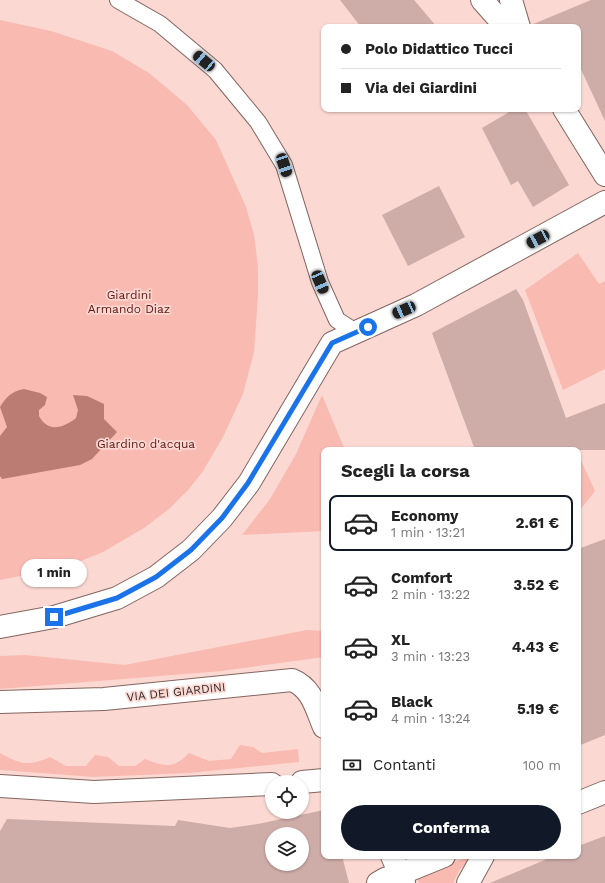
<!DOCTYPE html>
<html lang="it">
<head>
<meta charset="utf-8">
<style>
	:root { --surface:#fff; --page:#f2f2f2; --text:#222; --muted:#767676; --line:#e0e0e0; --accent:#111827 }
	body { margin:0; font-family:"Work Sans",sans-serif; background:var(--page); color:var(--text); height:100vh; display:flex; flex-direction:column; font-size:15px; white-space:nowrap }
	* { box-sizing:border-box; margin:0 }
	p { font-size:13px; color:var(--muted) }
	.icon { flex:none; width:22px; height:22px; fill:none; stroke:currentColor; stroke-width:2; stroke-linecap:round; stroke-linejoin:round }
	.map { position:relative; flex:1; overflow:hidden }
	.side { position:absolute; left:321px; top:447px; width:260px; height:412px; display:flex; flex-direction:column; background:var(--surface); border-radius:8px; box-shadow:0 1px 3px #0004 }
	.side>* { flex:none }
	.top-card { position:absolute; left:321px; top:24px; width:260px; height:88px; border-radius:8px; box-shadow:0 1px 3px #0004; display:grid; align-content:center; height:88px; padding:0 20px; background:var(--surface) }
	.buttons { position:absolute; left:265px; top:775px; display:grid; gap:8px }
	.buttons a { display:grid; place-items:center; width:44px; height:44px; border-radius:50%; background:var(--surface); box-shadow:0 1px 3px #0004; font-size:20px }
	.end { position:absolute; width:18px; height:18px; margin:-9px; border:5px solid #1a73e8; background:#fff; box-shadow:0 0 0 2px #fff }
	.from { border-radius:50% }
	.bubble { position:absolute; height:28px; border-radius:14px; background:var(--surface); box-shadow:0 1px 3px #0004; font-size:13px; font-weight:700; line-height:28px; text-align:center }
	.car { position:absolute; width:12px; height:24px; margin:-12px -6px; border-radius:5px; box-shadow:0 0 3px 1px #0007; background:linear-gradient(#222 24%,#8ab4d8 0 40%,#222 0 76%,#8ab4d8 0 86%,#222 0) }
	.top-card b { display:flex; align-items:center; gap:14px; height:38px; font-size:15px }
	.top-card b+b { border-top:1px solid var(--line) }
	.top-card i { width:10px; height:10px; background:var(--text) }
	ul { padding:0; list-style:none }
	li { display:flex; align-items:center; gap:12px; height:56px; margin:0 8px 6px; padding:0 12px; border:2px solid transparent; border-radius:8px }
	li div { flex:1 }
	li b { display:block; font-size:15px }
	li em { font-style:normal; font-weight:700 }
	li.active { border-color:var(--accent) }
	li>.icon { width:36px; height:36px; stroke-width:1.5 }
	h2 { padding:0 20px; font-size:18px; line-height:48px }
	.pay { display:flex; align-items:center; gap:10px; height:44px; padding:0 20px; font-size:15px }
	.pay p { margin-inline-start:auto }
	.button { display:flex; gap:8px; margin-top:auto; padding:8px 20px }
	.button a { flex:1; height:46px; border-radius:24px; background:var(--accent); color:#fff; font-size:16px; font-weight:700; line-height:46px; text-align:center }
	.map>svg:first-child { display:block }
</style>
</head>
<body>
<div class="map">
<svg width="605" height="883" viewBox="0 0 605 883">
	<rect width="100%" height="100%" fill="#fbd8d2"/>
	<path fill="#f9bab1" d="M 0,20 L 51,31 L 112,51 L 149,73 L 187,105 L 216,140 L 246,207 L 254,235 L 258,267 L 258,296 L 254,352 L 243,394 L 223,437 L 203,471 L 189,489 L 169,509 L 144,528 L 103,552 L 66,567 L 0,580 Z
		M 578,253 L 599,284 L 605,281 L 605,369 L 563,390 L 525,290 Z
		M 322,395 L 345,450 L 324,450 L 324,531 L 242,535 L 270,499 L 296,454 Z
		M 578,454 L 595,491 L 580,510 L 578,529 Z
		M 307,630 L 324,631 L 324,657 L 222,671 L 0,689 L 0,656 L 25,655 L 125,665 Z
		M 240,745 L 253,747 L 262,753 L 298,749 L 299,762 L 190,773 L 94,777 L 0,770 L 0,753 C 20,764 28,767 50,757 L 66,766 L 86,766 L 95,755 L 108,757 L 119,766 L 135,766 L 145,759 C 165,767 173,769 189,753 L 209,761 L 231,759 Z
		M 468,857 L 470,861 L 460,869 L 453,883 L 419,883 L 416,877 Z"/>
	<path fill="#ba7c73" d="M 24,389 L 40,393 L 47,397 L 45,405 L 39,410 L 39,416 C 48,433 63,428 76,418 L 78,410 L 73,395 L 87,396 L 104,404 L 104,419 L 117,432 L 92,459 L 80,465 L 2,479 L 0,476 L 0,436 L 7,427 L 0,407 C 6,397 12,391 24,389 Z"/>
	<path fill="#ceaca7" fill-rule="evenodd" d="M 340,0 L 414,0 L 437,27 L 361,27 Z
		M 591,0 L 605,0 L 605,121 L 578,63 L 578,27 L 531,27 L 531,25 Z
		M 514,109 L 525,109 L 569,185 L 533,207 L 518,181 L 511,185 L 482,128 Z
		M 439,186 L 465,237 L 408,266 L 382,215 Z
		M 516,289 L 523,300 L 566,418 L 605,403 L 605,450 L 475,450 L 432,333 Z
		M 605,539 L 605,735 L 578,746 L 578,549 Z
		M 324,810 L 324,856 L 342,856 L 349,883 L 0,883 L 0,831 L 7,819 L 175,826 L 178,820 L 230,828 L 258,824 ZM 272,834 L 302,834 L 302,864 L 272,864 Z
		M 605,836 L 605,883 L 490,883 L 554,856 L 578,856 L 578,846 Z"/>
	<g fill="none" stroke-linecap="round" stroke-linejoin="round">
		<g stroke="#836560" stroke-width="18">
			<path id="service" d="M 118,0 L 160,24 L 215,70 L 258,122 L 284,165 L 320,282 L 337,320 L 356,332"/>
		</g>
		<g stroke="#836560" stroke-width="24">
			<path id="minor" d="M 482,0 L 506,27
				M 511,0 L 519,27
				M 564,109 L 605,175
				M 0,627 L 54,617 L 117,598 L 156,577 L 191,550 L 222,518 L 249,483 L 332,343 L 416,305 L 605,202
				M 0,702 L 104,699 L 292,680 C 312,688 316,708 324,727
				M 378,883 L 385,879 L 400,874"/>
		</g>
		<g stroke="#836560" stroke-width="24">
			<path id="secondary" d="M 302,782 L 324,780
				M 0,786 L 94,792 L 272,784
				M 578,803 L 605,792
				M 392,856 L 404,883
				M 400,874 L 444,856
				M 468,883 L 483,856"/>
		</g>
		<use href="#service" stroke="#fff" stroke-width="16"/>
		<use href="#minor" stroke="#fff" stroke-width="22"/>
		<use href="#secondary" stroke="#fff" stroke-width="22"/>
	</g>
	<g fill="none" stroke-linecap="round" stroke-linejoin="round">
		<path stroke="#1a73e8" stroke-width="5" d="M 54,617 L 117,598 L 156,577 L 191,550 L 222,518 L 248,483 L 332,343 L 368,327"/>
	</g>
	<g text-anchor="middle" stroke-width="3.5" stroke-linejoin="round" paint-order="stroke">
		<g font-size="12" fill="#611510" stroke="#fbd8d2">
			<text x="129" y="299">Giardini<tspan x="129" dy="14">Armando Diaz</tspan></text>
			<text x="146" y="448">Giardino d'acqua</text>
		</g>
		<g font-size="12" fill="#372a28" stroke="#fbd8d2">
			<text transform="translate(176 692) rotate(-6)" y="4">VIA DEI GIARDINI</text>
		</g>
	</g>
</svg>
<div class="buttons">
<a><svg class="icon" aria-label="locate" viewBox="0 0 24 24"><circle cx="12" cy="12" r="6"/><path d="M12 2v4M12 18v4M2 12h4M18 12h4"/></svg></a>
<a><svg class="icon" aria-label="layers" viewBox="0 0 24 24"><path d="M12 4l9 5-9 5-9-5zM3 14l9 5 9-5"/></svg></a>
</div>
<i class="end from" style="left:368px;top:327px"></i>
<i class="end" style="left:54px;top:617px"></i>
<div class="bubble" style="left:21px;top:559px;width:66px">1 min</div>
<i class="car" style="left:204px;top:61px;rotate:310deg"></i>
<i class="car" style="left:284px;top:165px;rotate:162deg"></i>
<i class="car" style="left:538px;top:239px;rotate:242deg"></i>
<i class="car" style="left:320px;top:282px;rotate:157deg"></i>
<i class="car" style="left:404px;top:310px;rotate:246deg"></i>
<div class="top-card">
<b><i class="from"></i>Polo Didattico Tucci</b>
<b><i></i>Via dei Giardini</b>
</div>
<section class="side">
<h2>Scegli la corsa</h2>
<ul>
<li class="active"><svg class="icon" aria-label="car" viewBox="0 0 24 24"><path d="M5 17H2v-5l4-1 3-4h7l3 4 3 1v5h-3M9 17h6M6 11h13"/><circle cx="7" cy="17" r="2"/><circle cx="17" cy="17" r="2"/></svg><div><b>Economy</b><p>1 min · 13:21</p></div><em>2.61 €</em></li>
<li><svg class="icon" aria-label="car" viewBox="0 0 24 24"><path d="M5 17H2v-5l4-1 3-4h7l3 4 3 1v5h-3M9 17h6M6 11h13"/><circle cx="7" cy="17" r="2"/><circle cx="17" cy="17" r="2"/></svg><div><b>Comfort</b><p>2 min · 13:22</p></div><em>3.52 €</em></li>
<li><svg class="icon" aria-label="car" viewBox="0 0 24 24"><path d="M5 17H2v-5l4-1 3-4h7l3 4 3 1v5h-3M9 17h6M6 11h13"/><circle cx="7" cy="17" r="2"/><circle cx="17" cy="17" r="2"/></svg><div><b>XL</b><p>3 min · 13:23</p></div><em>4.43 €</em></li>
<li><svg class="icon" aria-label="car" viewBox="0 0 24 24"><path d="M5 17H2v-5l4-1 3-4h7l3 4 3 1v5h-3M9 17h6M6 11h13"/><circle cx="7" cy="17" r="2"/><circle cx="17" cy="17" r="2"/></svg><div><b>Black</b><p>4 min · 13:24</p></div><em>5.19 €</em></li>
</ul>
<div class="pay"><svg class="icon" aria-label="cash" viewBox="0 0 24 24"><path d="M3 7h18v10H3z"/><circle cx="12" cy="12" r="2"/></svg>Contanti<p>100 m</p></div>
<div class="button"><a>Conferma</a></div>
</section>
</div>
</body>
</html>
